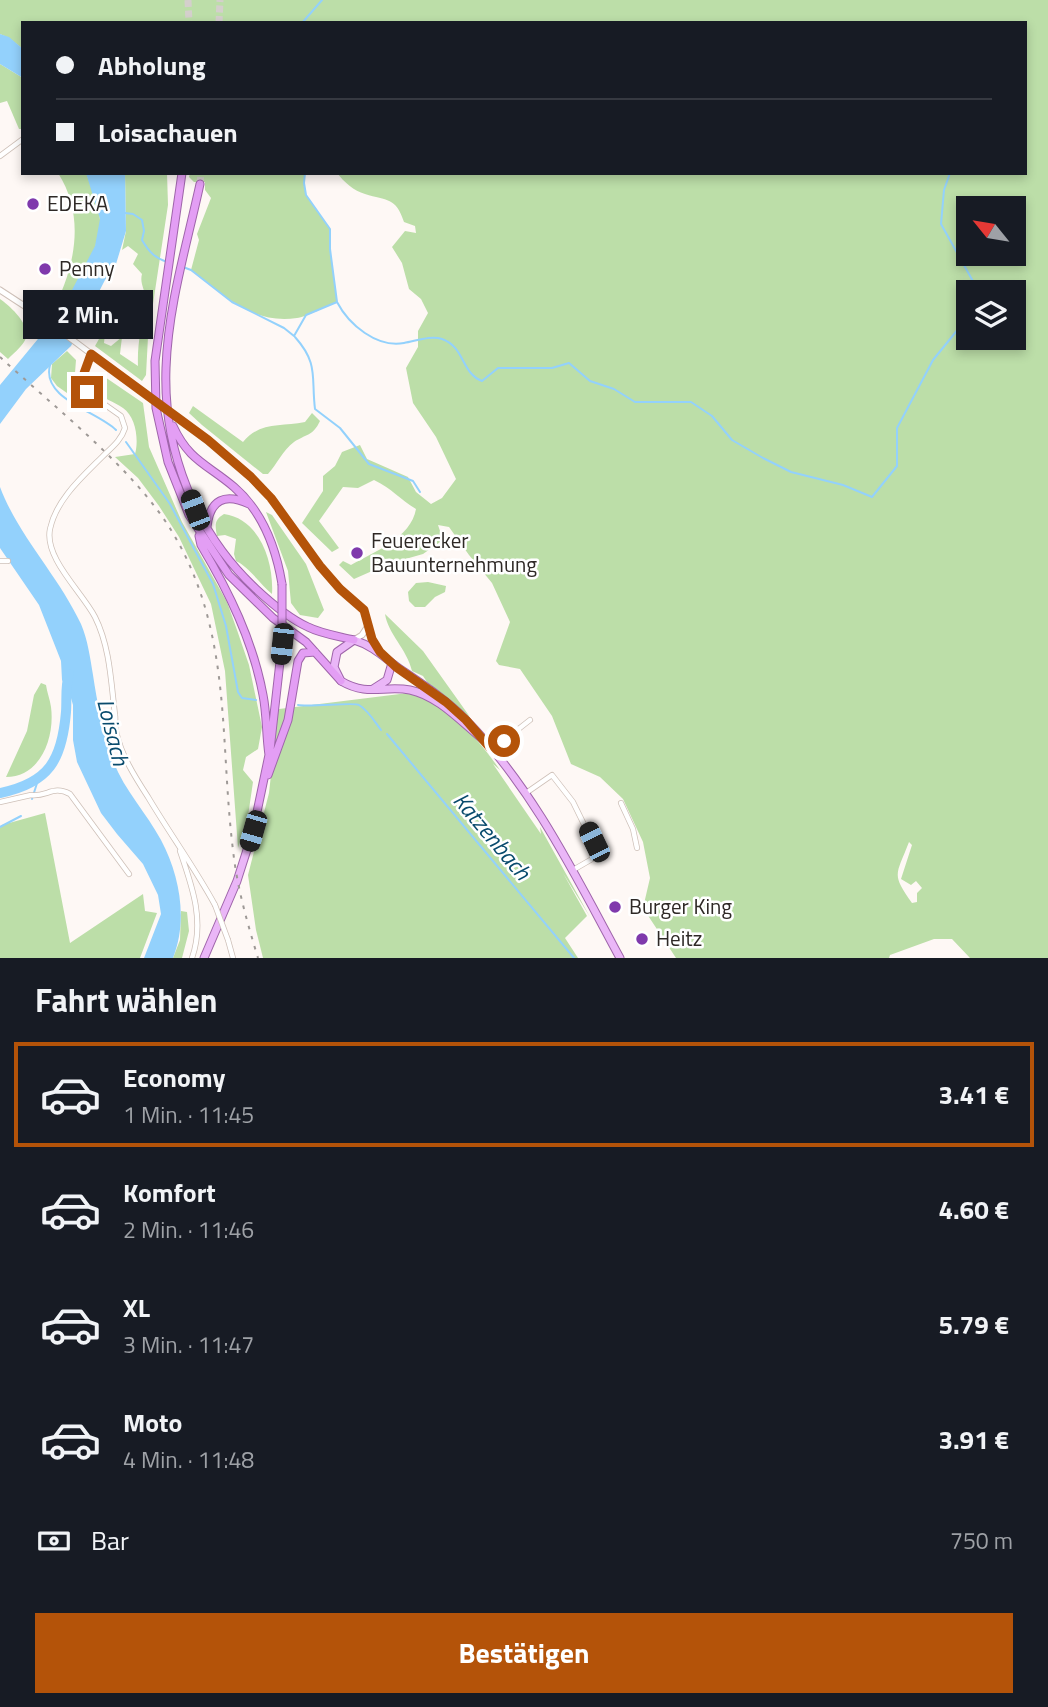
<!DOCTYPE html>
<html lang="de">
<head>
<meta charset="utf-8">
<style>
	:root { --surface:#171b24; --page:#20242c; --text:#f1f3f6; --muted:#9ea1a6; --line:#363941; --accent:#b45309 }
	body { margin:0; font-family:"Titillium Web",sans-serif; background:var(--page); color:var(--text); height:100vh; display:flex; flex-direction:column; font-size:26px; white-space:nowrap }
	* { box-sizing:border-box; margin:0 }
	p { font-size:23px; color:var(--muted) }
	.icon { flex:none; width:38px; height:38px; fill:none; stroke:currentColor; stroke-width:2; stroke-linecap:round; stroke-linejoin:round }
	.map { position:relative; height:958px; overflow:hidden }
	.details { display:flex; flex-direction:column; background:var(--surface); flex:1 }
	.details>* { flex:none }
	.banner { position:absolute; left:21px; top:21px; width:1006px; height:154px; border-radius:0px; box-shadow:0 4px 10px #0003; display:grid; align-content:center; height:154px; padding:0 35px; background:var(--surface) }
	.needle { width:46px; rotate:300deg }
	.buttons { position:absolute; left:956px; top:196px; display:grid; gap:14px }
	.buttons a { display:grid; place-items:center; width:70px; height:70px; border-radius:0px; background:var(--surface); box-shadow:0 4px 10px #0003; font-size:35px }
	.end { position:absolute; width:32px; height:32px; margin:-16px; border:9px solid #b45309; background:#fff; box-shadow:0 0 0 4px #fff }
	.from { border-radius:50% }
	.bubble { position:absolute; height:49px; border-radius:0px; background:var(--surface); box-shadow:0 4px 10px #0003; font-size:23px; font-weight:700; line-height:49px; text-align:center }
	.car { position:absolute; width:21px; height:42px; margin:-21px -10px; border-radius:9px; box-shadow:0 0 5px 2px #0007; background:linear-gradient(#222 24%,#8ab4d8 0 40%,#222 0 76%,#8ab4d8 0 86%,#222 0) }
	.banner b { display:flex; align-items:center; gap:24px; height:66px; font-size:26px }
	.banner b+b { border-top:2px solid var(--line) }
	.banner i { width:18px; height:18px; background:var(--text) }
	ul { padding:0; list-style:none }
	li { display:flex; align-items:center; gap:21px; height:105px; margin:0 14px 10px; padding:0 21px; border:4px solid transparent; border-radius:0px }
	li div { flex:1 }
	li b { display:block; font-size:26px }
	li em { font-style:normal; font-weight:700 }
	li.on { border-color:var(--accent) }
	li>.icon { width:63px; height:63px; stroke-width:1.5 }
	h2 { padding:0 35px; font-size:32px; line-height:84px }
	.pay { display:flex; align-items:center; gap:18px; height:77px; padding:0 35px; font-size:26px }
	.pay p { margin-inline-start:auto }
	.button { display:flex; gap:14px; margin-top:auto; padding:14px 35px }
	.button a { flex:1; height:80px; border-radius:0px; background:var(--accent); color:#fff; font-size:28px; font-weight:700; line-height:80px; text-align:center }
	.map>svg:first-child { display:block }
</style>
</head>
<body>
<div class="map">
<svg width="1048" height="958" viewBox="0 0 1048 958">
	<rect width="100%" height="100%" fill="#fef8f5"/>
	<path fill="#bcdea8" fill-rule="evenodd" d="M 0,0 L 1048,0 L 1048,958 L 970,958 L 952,939 L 934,939 L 890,955 L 889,958 L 676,958 L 643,908 L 650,878 L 643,842 L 623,799 L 600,777 L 571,764 L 552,716 L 520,669 L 499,665 L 496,661 L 510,622 L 492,583 L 469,555 L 449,527 L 438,525 L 443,540 L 423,554 L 388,564 L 354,579 L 339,565 L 343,561 L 351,565 C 374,552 411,538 416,509 C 399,499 393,489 374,480 L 358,488 L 343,487 L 319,521 L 339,548 L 332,552 L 302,523 L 323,491 L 323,476 L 335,466 L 342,452 L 360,445 L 367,459 L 408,477 L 416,492 L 431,504 L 442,498 L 456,479 L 436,437 L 413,403 L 406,368 L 418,347 L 418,331 L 428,313 L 421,299 L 409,289 L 402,263 L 392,247 L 405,231 L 416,233 L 415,226 L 404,222 C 396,197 387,201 365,194 C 354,191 344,182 337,173 L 1026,173 L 1026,23 L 23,23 L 23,49 L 9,38 L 0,34 ZM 968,208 L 1013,208 L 1013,254 L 968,254 ZM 968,292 L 1013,292 L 1013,338 L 968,338 ZM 909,842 L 912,845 L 901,879 L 911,885 L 916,881 L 922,888 L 917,893 L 917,902 L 912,903 C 891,873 896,876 909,842 Z
		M 0,64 L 23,78 L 23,129 L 19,129 L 7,101 L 0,103 Z
		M 58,173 L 86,173 C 92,188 99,205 100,220 C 102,248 71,297 55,319 L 51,314 C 74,271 87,218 58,173 Z
		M 125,173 L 167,173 L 168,205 L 148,337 L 146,375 L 142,381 L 95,346 L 99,339 L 100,325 L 105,333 L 104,343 L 111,346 L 122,337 L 120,354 L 138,366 C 137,344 142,324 145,302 C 147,291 139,285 142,274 L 133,264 L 138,254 L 128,246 L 122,250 L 126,231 Z
		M 190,173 L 305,173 L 304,183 L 306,195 L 330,229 L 330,249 L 337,302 C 327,306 306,317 297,318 C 252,325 223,294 191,270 L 199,240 L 197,234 L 211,198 L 205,190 L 205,182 L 194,182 L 189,177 Z
		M 0,299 C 11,307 34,327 24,342 C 20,348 13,354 8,359 L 0,352 Z
		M 67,351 L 76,360 L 75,373 L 72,379 L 74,386 L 97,407 L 94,412 L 57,386 L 51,378 L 52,364 Z
		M 99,373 L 143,403 L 149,447 L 182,522 L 227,602 L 237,630 L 249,665 L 262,727 L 258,749 L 246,757 L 243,770 L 253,782 L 248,816 L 238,848 L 225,671 L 211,604 L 179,537 L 159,506 L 138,478 L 115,457 L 135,454 C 139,440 136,417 123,408 C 114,402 103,398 94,391 L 94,378 Z
		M 193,406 L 243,442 C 260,421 281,427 305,422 L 312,413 L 320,421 C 313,436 306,434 294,442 C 283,450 277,464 268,474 L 263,474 L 202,425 L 189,413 Z
		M 266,512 L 272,515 L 306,564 L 324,610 L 318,618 L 300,615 L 291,603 L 288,571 Z
		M 224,514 C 260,519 274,562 272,594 C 260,584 248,566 236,561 L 234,554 L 236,539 L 225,535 L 217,536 C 215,525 214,520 224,514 Z
		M 428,582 L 446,586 L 445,592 L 435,597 L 425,607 L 415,607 L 409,601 L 408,592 L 416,583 Z
		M 385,614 L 423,651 L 470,717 L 427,682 L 423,676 L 412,671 C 407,649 388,634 385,614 Z
		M 41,683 L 46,685 C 47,692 50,700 51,707 C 55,737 41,777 6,777 L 27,731 L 34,695 Z
		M 408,693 C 449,705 477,737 500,770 L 493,764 L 541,834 L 540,827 L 590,917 L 563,873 L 587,916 L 565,938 L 578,958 L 263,958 L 256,930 L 248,875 L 269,793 L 273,757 L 271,710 Z
		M 45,813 L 70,943 L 143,894 L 145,911 L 157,913 L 140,958 L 0,958 L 0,828 L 2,825 Z
		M 181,911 L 187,912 L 189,931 L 182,958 L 173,958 L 180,940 Z"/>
	<path fill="#93d1fc" d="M 0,34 L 9,37 L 23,49 L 23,78 L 0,64 Z
		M 86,173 L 125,173 L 126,231 L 116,264 L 105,280 L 71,346 L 26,389 L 0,424 L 0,385 L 61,311 L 95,246 L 100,219 Z
		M 0,487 C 19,537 58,575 81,624 C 88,641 90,657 93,675 C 97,702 103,732 112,758 C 123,789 146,812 161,840 C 180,876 188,920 173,958 L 144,958 L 161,914 L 158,895 L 143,864 L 117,834 L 101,813 L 77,762 L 73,740 L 73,705 L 69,691 L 62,680 L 61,661 L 39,605 L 0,548 Z"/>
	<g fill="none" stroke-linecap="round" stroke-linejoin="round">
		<path stroke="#93d1fc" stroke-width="2" d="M 302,23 L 322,0
			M 950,173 L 944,190 L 941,224 L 979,292
			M 125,213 L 133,214 L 142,220 L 144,231 L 142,240 C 149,252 155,258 167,262
			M 183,267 L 191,270 L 232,302 L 284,328 L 294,336 L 306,315 L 337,302 L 330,249 L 330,229 L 306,195 L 304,183 L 305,173
			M 337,302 C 349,325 377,348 404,343 C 416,341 431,335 442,339 C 465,347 461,373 482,381 L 498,368 L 552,368 L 569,363 L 590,381 L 614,389 L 635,402 L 691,402 L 712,416 L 732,440 L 763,458 L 791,472 L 843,485 L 872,497 L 897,466 L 897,428 L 933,360 L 968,317
			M 295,337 C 319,364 311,377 315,409 L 340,428 L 369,464 L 413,481 L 420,492
			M 50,365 C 41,399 97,411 116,430
			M 126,442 L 170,504 L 213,584 L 226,626 L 238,692 L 242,698 L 256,700
			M 298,705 C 311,707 355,702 359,705 C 368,710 375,722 381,730
			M 387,734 L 574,958
			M 32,799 L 38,780
			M 0,827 L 21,816"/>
		<path stroke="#93d1fc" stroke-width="10" d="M 0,793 C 49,783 62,760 66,712 C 67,699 65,687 69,674"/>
		<path stroke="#d4cfcc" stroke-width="7" stroke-dasharray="7 3.5" stroke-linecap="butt" d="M 188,0 L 189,23
			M 219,23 L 220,0
			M 200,184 L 201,173"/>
		<g stroke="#cec0b8" stroke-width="6">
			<path id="minor" d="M 0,156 L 23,139
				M 91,354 L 83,377 L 87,392 L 121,416 L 125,428 C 121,441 111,448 102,457 C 82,477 56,500 50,529 C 44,558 82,592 95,617 C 110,647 111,682 115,715 C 116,720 114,726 116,731 C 121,755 135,777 148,797 C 170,834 195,868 215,905
				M 0,561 L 8,561
				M 493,749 L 530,720
				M 526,793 L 552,775 L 573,802 L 599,855 L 573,870
				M 0,802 L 31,795 C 47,797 53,785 70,794 L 129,874
				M 621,803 L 633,829 L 637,848
				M 180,851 C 192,886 205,921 192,958
				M 228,940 L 233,958"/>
		</g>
		<g stroke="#cec0b8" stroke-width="7">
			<path id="tertiary" d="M 0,290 L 46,320 L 138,389
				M 180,419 L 236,463 L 271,498 L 320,566 L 340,589 L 364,610 L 370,635 L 380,652
				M 354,640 L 362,635 L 368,626"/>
		</g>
		<g stroke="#9f65aa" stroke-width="9">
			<path id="primary" d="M 373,689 L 387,680 L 392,663
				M 486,742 C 463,724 439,696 410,690 C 384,685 368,697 341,681 L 334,667 L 337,652 L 354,640 C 376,647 385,659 403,671 C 425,686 448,701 466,720 C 533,788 575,875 620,958
				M 204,958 L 237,881 L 253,831"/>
		</g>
		<g stroke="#9f65aa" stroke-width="9">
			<path id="trunk" d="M 182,173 L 155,361 L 156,408 L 168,462 L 189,515 L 229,575 L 273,618 L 306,642 L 341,681
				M 200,184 C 187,244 168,306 166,368 C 163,450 195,532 256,589 C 271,603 288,618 308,627 C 322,634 338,636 354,640
				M 173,426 C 189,461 207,464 234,487 C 263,512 276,548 282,584
				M 207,527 C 210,499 225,493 249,504
				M 199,536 L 201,545 C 229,592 253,641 263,695 C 267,715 266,735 269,755
				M 268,775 L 288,720 L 298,661 L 303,653 L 315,652
				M 253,831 L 270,750 L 282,644"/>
		</g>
		<use href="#minor" stroke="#fff" stroke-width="4.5"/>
		<use href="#tertiary" stroke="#fff" stroke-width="5"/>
		<use href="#primary" stroke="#eab6f7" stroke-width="7"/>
		<use href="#trunk" stroke="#e39ef4" stroke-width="7"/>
		<path stroke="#9e9996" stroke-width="2" stroke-dasharray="3.5 7" stroke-linecap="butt" d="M 0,357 C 54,407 133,468 171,530 C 233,631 219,738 233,850 C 237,887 247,922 258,958"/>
		<g stroke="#cec0b8" stroke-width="6" stroke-linecap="butt">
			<path id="minor-bridge" d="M 215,905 L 228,940"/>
		</g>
		<g stroke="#cec0b8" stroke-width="7" stroke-linecap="butt">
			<path id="tertiary-bridge" d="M 138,389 L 180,419"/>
		</g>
		<g stroke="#9f65aa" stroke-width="9" stroke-linecap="butt">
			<path id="trunk-bridge" d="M 282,584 L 282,644"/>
		</g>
		<use href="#minor-bridge" stroke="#fff" stroke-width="4.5"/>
		<use href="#tertiary-bridge" stroke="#fff" stroke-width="5"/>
		<use href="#trunk-bridge" stroke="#e39ef4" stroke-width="7"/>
	</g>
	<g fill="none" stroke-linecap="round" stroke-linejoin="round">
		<path stroke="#b45309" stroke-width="9" d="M 87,392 L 83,376 L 91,354 L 208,440 L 251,477 L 271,498 L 320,566 L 340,589 L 364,610 L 372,639 L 380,652 L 396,667 L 446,702 L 466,720 L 492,750 L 504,741"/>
	</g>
	<g fill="#7f39ac" stroke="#fff" stroke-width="2.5">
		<circle cx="33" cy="204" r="7"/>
		<circle cx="45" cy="269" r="7"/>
		<circle cx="357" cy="553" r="7"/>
		<circle cx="615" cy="907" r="7"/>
		<circle cx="642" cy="939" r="7"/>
	</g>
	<g text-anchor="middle" stroke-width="5" stroke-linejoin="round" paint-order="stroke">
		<g font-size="21" fill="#2e2926" stroke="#fff" text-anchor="start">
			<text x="47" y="211">EDEKA</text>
			<text x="59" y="276">Penny</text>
			<text x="371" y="548">Feuerecker<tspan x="371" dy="24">Bauunternehmung</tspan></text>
			<text x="629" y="914">Burger King</text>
			<text x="656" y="946">Heitz</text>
		</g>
		<g font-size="23" font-style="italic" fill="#094b6d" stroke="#fff">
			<text transform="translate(113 732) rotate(76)" y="8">Loisach</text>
			<text transform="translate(492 836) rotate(50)" y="8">Katzenbach</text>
		</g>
	</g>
</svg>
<div class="buttons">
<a><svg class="needle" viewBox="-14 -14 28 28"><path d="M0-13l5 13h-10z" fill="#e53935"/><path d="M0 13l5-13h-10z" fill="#9ea1a6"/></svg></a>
<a><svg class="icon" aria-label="layers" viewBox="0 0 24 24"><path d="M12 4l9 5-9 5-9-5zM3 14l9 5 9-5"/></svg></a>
</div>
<i class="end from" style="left:504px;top:741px"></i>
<i class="end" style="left:87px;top:392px"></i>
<div class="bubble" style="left:23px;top:290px;width:130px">2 Min.</div>
<i class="car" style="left:195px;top:510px;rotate:339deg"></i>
<i class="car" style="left:282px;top:644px;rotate:186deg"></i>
<i class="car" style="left:253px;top:831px;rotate:196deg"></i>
<i class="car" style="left:594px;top:842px;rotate:334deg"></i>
<div class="banner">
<b><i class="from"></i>Abholung</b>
<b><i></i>Loisachauen</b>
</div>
</div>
<section class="details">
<h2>Fahrt wählen</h2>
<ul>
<li class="on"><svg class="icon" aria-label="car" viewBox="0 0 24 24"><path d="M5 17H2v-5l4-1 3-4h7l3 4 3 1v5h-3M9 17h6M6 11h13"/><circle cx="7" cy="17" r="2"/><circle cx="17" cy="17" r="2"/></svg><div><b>Economy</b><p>1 Min. · 11:45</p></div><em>3.41 €</em></li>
<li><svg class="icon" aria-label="car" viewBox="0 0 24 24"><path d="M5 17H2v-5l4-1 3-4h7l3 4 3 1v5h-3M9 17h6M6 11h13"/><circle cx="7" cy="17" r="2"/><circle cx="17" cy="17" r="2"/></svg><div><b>Komfort</b><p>2 Min. · 11:46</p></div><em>4.60 €</em></li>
<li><svg class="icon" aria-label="car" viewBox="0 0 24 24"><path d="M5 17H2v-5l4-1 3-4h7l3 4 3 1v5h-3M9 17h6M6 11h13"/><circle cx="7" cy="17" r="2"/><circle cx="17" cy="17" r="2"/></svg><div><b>XL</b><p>3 Min. · 11:47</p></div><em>5.79 €</em></li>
<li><svg class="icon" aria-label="car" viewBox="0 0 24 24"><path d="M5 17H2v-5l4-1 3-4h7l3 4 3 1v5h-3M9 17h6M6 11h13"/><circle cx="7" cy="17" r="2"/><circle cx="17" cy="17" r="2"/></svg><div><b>Moto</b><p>4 Min. · 11:48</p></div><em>3.91 €</em></li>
</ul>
<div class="pay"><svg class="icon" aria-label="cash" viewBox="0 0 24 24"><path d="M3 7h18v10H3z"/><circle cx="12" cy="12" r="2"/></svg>Bar<p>750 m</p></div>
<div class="button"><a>Bestätigen</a></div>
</section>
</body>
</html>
